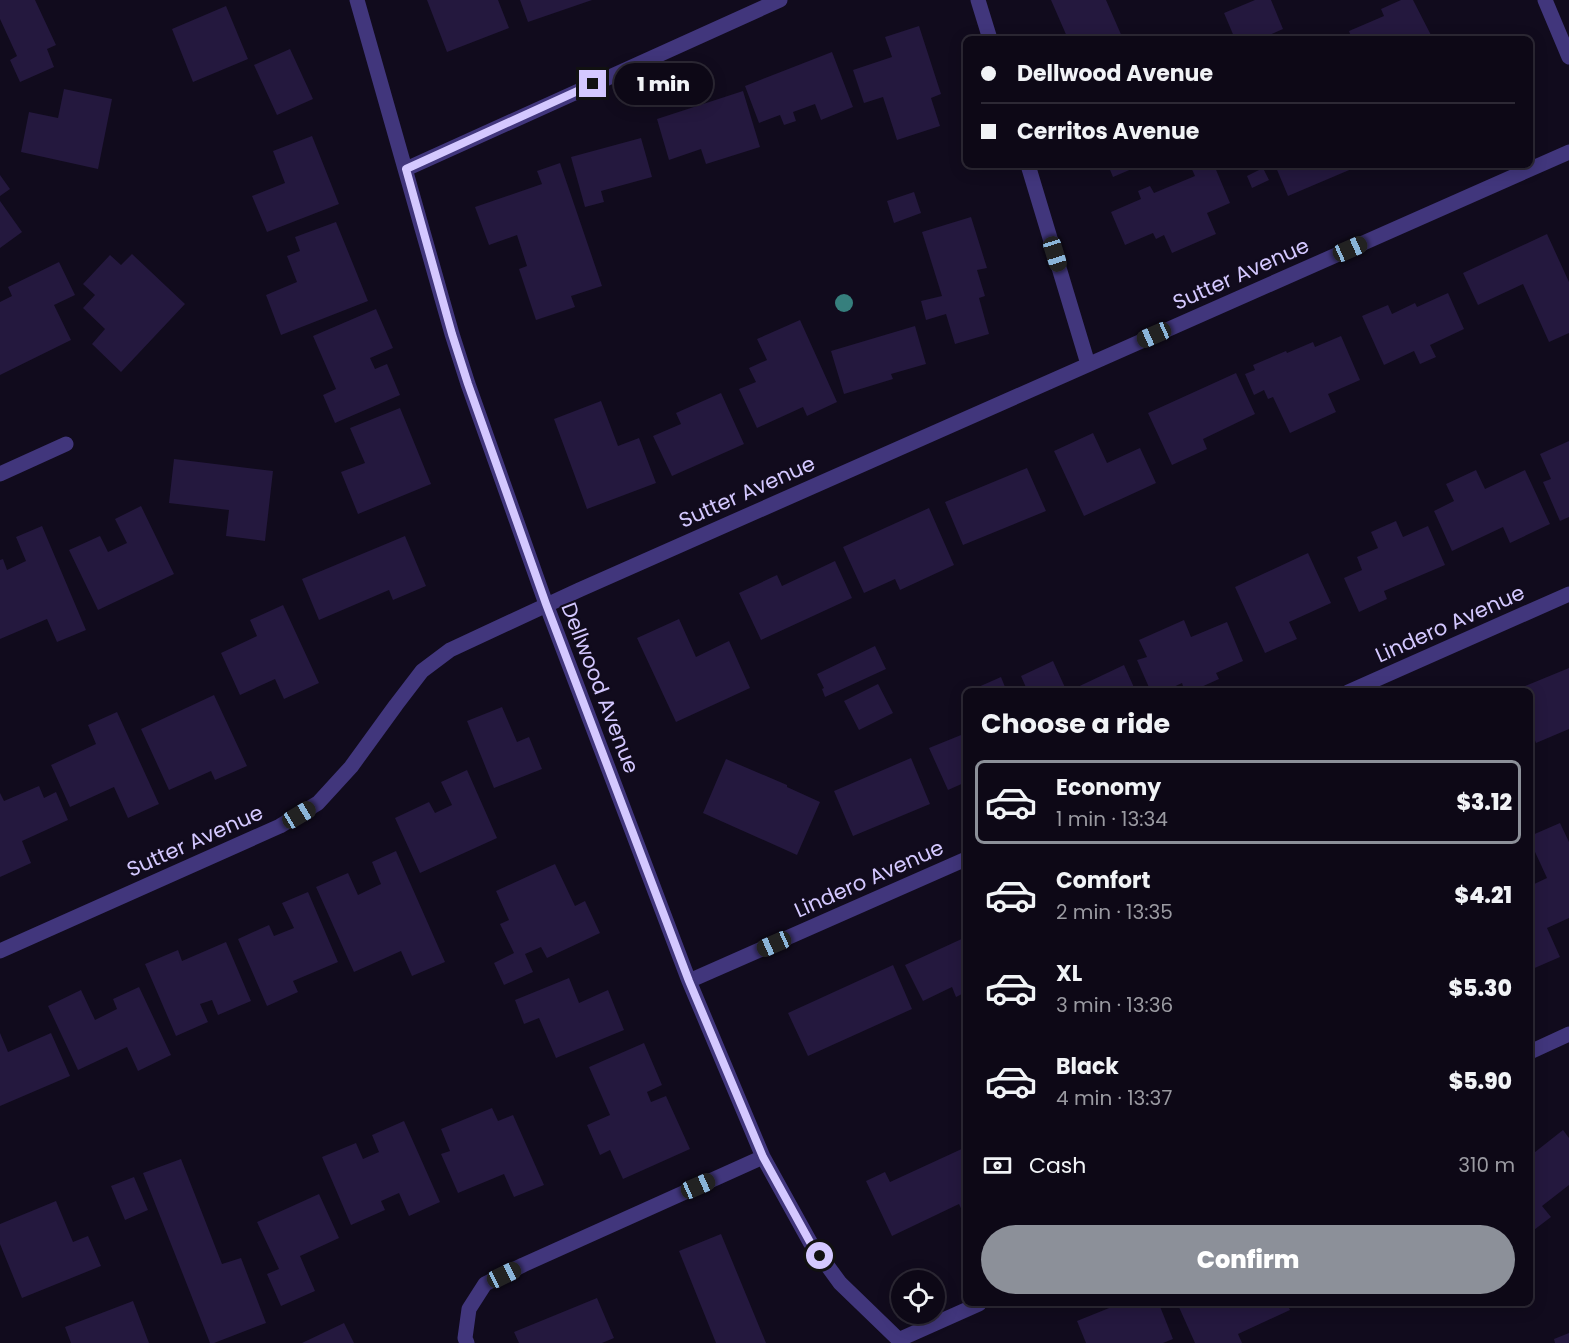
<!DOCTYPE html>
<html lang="en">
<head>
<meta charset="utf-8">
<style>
	:root { --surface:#0d0816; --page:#16111f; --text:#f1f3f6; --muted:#9a9aa1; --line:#2d2935; --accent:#8c9099 }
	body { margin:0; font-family:Poppins,sans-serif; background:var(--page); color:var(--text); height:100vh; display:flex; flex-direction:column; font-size:22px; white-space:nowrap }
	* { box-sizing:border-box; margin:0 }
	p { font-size:20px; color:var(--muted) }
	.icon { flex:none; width:33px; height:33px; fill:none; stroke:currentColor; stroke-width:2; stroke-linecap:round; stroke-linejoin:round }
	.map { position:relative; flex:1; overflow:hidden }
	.side { position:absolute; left:963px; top:688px; width:570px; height:618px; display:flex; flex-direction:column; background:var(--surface); border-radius:9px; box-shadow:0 3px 15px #0003,0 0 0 2px var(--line) }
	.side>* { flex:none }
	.guide { position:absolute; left:963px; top:36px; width:570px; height:132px; border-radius:9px; box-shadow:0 3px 15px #0003,0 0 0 2px var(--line); display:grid; align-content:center; height:132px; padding:0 18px; background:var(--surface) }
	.buttons { position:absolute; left:891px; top:1270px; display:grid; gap:12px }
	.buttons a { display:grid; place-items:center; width:54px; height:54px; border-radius:50%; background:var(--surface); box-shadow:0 3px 15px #0003,0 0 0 2px var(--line); font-size:30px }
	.end { position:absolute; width:27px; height:27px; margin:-14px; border:8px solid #d4c8ff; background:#111; box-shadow:0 0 0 3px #111 }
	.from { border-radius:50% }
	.bubble { position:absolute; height:42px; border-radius:21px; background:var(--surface); box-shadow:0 3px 15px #0003,0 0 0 2px var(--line); font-size:20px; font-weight:800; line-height:42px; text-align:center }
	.car { position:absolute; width:18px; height:36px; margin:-18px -9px; border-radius:8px; box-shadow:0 0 4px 2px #0007; background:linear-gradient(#222 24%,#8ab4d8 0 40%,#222 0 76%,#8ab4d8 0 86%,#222 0) }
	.guide b { display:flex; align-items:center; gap:21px; height:57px; font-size:22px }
	.guide b+b { border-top:2px solid var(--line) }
	.guide i { width:15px; height:15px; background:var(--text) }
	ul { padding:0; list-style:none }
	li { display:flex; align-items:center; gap:18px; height:84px; margin:0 12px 9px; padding:0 6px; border:3px solid transparent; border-radius:9px }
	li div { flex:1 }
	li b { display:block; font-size:22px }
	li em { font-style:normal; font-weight:800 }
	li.on { border-color:var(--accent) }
	li>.icon { width:54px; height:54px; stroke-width:1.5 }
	h2 { padding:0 18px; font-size:27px; line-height:72px }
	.pay { display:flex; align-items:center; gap:15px; height:66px; padding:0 18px; font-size:22px }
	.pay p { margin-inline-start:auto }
	.button { display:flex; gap:12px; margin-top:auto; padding:12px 18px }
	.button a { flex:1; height:69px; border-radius:36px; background:var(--accent); color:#fff; font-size:24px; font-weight:800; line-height:69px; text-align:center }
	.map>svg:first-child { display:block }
</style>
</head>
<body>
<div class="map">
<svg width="1569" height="1343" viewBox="0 0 1569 1343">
	<rect width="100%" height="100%" fill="#110b1d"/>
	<path fill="#24183e" d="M 0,0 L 35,0 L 56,45 L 47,49 L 54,67 L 20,82 L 10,60 L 17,56 L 0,19 Z
		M 427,0 L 498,0 L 509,28 L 447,52 Z
		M 520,0 L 592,0 L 528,22 Z
		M 1051,0 L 1106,0 L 1123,39 L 1068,39 Z
		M 1255,0 L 1271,0 L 1283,29 L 1260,39 L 1235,39 L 1224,13 Z
		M 1401,0 L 1413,0 L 1433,39 L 1352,39 L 1349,31 L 1384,16 L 1381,9 Z
		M 226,6 L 248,59 L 193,82 L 172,29 Z
		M 919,26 L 941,94 L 931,98 L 940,126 L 897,140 L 883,97 L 864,103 L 853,70 L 892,57 L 885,37 Z
		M 290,49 L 313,99 L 277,115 L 254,65 Z
		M 832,52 L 853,107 L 821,120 L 815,104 L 793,112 L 796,121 L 784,125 L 780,115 L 759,123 L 745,86 Z
		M 64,89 L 112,99 L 98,169 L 21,152 L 29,112 L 58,118 Z
		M 743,91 L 760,147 L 706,164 L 701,149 L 669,160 L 657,119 Z
		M 312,136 L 339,204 L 267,232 L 252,196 L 285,183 L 273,151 Z
		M 641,138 L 652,177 L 601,191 L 604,202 L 585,207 L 571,157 Z
		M 560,163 L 602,286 L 571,296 L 575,307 L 536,320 L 519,269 L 527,266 L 517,235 L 489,245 L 475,207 L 542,184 L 537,171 Z
		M 1108,165 L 1141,165 L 1113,177 Z
		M 1190,165 L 1214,165 L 1230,203 L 1207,213 L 1216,234 L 1172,253 L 1164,235 L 1156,239 L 1153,233 L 1125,245 L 1111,212 L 1141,199 L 1138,191 L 1150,186 L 1154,193 L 1195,176 Z
		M 1275,165 L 1361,165 L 1288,196 Z
		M 1263,168 L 1269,180 L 1252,188 L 1247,176 Z
		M 0,175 L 10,189 L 0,196 Z
		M 914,192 L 921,213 L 894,223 L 887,201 Z
		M 0,201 L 22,232 L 0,248 Z
		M 971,217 L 987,268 L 977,270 L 985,296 L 979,298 L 989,334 L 955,344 L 946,314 L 926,320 L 921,301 L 942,296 L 922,232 Z
		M 336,222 L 368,301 L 281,335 L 266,295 L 297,282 L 287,256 L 300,251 L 295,237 Z
		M 1547,234 L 1569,282 L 1569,333 L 1549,342 L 1523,284 L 1478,305 L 1463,273 Z
		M 132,254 L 185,304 L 121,372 L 92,344 L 105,329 L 83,308 L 95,295 L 83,284 L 110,255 L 121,265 Z
		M 59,262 L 75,295 L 54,305 L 71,340 L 0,375 L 0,302 L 12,296 L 8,287 Z
		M 1448,293 L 1464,329 L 1430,345 L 1436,357 L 1420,364 L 1414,351 L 1384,365 L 1362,316 L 1388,305 L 1392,314 L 1415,303 L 1417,307 Z
		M 376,309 L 393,348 L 370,358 L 375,369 L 387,364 L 400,395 L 335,423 L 323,395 L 336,389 L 313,336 Z
		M 800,320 L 837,402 L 807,416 L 803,407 L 757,428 L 739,389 L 756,382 L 749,368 L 767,360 L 757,339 Z
		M 915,326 L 926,364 L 891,374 L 893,379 L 844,394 L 831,351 Z
		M 1341,336 L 1360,380 L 1328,394 L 1336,412 L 1290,433 L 1273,397 L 1268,399 L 1264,390 L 1254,395 L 1245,374 L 1255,370 L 1253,365 L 1286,351 L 1287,353 L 1313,342 L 1315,347 Z
		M 1236,373 L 1255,414 L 1203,439 L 1207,449 L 1172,465 L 1148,413 Z
		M 721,393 L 744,444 L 672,476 L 653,436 L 681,424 L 676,413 Z
		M 601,401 L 618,446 L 639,438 L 656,483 L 587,509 L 554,419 Z
		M 400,408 L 431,484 L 358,514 L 341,472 L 365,463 L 350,428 Z
		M 1093,433 L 1107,463 L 1140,448 L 1156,483 L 1084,516 L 1054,451 Z
		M 1569,441 L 1569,517 L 1560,521 L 1543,482 L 1551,479 L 1540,454 Z
		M 174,459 L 273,471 L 265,541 L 226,536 L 229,510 L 169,503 Z
		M 1027,468 L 1046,511 L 963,545 L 945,502 Z
		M 1476,470 L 1485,489 L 1525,470 L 1550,524 L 1510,543 L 1503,527 L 1452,551 L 1434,511 L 1454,501 L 1446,484 Z
		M 141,506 L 174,574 L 98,610 L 69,550 L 100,536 L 108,552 L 127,543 L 115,519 Z
		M 929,508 L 954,565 L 900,590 L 895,579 L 864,593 L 843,547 Z
		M 1396,521 L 1403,537 L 1428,526 L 1445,565 L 1384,591 L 1387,599 L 1359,612 L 1344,578 L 1362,570 L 1357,557 L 1378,548 L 1371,532 Z
		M 42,526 L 86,630 L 57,642 L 47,619 L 0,639 L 0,560 L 3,559 L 7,570 L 26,561 L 16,537 Z
		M 405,536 L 426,586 L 393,600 L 389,590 L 319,620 L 302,579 Z
		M 1308,553 L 1331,603 L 1289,622 L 1297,639 L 1265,653 L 1235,587 Z
		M 835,561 L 852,598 L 761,640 L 739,593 L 777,575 L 782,586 Z
		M 283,605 L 319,683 L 284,699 L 275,679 L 240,695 L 221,653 L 257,636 L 250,620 Z
		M 679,619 L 696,657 L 729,641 L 750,688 L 676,722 L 637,638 Z
		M 1184,620 L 1191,637 L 1227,622 L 1243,661 L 1216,673 L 1219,679 L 1190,692 L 1185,692 L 1182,683 L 1163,692 L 1151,692 L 1137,660 L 1147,657 L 1139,640 Z
		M 875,646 L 886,669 L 825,697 L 822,689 L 824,688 L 817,674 Z
		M 1053,661 L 1067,692 L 1028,692 L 1021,676 Z
		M 1124,665 L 1136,692 L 1067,692 Z
		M 1569,668 L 1569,729 L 1536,743 L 1530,728 L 1530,692 L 1513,691 Z
		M 1001,677 L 1007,692 L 967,692 Z
		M 878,684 L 893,713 L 859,730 L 844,701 Z
		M 214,695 L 247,766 L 215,780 L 211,771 L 169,790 L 141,729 Z
		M 502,707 L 517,742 L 529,737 L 542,769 L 494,788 L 467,721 Z
		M 117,712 L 159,804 L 128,818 L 114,787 L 70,807 L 51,765 L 96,744 L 88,725 Z
		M 966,733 L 966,782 L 948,790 L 929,748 Z
		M 911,758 L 930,804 L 853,836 L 834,791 Z
		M 726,759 L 787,785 L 787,787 L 820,802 L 797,855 L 703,813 Z
		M 467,770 L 497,838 L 420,873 L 395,818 L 429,802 L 435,813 L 452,805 L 441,782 Z
		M 39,786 L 44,798 L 56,792 L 68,820 L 22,841 L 31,863 L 0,877 L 0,793 L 4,801 Z
		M 1560,823 L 1569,842 L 1569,918 L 1547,928 L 1560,957 L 1530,970 L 1530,886 L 1547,878 L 1530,841 L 1530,836 Z
		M 396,851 L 445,962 L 412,976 L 401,951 L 354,972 L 316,887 L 348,873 L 358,895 L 381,884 L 372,862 Z
		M 555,864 L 575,906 L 585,901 L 600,933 L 547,958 L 541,947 L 525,954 L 533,972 L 504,985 L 494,963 L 514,953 L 500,924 L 509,920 L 496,891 Z
		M 308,892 L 338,962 L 293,981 L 298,992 L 267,1006 L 238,939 L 269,925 L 274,936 L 294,928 L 282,903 Z
		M 966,937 L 966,992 L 956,997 L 952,987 L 923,1001 L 905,965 Z
		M 226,942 L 251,1001 L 218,1015 L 212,1000 L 200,1004 L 208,1022 L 176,1036 L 145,964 L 178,950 L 182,961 Z
		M 893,965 L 912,1009 L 808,1056 L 788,1013 Z
		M 569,978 L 579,1003 L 608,990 L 624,1030 L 556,1058 L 539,1018 L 524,1024 L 515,1000 Z
		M 139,987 L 171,1055 L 138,1071 L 127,1047 L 78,1070 L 48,1006 L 81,990 L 95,1020 L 117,1009 L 113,999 Z
		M 0,1033 L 8,1052 L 51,1033 L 70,1076 L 0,1106 Z
		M 644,1043 L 662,1085 L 647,1092 L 651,1102 L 666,1096 L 690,1149 L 623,1179 L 610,1150 L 600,1155 L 587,1125 L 610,1115 L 589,1067 Z
		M 492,1108 L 498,1121 L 513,1115 L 544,1185 L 514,1197 L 504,1174 L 458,1193 L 441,1154 L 450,1151 L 441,1129 Z
		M 404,1121 L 440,1202 L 409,1216 L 399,1193 L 381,1201 L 385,1210 L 351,1225 L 322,1157 L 356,1143 L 363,1159 L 379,1152 L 372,1135 Z
		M 1563,1130 L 1569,1138 L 1569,1185 L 1542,1206 L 1551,1217 L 1530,1233 L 1530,1156 Z
		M 966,1147 L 966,1219 L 959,1204 L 892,1236 L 866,1181 L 885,1172 L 890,1182 Z
		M 181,1159 L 222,1264 L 241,1258 L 266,1323 L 214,1343 L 210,1343 L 143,1173 Z
		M 134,1177 L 148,1210 L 125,1220 L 111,1186 Z
		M 319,1194 L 339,1238 L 300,1256 L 315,1291 L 281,1306 L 267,1274 L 279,1269 L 257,1222 Z
		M 56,1201 L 73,1242 L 88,1236 L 101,1266 L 22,1298 L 0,1244 L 0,1224 Z
		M 721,1234 L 766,1343 L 716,1343 L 679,1251 Z
		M 597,1298 L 614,1338 L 602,1343 L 519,1343 L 514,1332 Z
		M 133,1301 L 149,1343 L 71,1343 L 65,1327 Z
		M 1119,1304 L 1159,1304 L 1173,1339 L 1163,1343 L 1086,1343 L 1077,1321 Z
		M 1182,1304 L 1287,1304 L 1290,1310 L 1238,1334 L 1242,1343 L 1195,1343 L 1178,1305 Z
		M 344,1323 L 354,1343 L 302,1343 Z
		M 1569,1333 L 1569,1343 L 1555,1343 L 1554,1339 Z"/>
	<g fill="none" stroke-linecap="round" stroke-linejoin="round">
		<path stroke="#41367c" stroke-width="15" d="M 357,0 L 452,334 L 468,384 L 546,604 L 689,981 L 763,1157 L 810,1242 L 840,1283 L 902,1343
			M 978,0 L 990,39
			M 1545,0 L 1569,57
			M 1028,165 L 1088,364
			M 406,169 L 780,0
			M 0,474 L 66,444
			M 1348,692 L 1569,594
			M 0,951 L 280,826 L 318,803 L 351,767 L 396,705 L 422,671 L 450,650 L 579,590 L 1569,152
			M 689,981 L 966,859
			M 1530,1052 L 1569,1034
			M 898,1340 L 979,1304
			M 467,1343 L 465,1338 L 469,1309 L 485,1284 L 523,1265 L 763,1157"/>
	</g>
	<circle fill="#367f7d" cx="844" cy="303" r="9"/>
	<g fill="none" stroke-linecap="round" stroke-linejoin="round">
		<path stroke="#d4c8ff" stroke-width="8" d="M 593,84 L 406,169 L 452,334 L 468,384 L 546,604 L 689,981 L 763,1157 L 810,1242 L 820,1256"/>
	</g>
	<g text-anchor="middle" stroke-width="4.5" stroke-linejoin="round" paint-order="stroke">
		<g font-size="21" fill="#d4c8ff" stroke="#110b1d">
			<text transform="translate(1241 274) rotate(-24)" y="7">Sutter Avenue</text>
			<text transform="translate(747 492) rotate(-24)" y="7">Sutter Avenue</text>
			<text transform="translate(1450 624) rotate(-24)" y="7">Lindero Avenue</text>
			<text transform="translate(600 688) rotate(69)" y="7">Dellwood Avenue</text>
			<text transform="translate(195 841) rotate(-24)" y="7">Sutter Avenue</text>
			<text transform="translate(869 879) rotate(-24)" y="7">Lindero Avenue</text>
		</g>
	</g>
</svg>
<div class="buttons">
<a><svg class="icon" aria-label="locate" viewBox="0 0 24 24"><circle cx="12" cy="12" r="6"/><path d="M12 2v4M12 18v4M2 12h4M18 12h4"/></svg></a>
</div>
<i class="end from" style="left:820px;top:1256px"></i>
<i class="end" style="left:593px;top:84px"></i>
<div class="bubble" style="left:614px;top:63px;width:99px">1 min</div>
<i class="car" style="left:1350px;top:249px;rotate:66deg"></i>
<i class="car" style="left:1055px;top:254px;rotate:163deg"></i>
<i class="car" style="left:1154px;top:335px;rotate:246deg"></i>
<i class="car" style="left:299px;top:815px;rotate:59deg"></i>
<i class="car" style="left:774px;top:944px;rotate:246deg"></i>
<i class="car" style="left:698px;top:1186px;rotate:66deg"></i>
<i class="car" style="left:504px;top:1275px;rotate:64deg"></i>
<div class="guide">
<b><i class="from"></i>Dellwood Avenue</b>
<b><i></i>Cerritos Avenue</b>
</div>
<section class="side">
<h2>Choose a ride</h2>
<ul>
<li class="on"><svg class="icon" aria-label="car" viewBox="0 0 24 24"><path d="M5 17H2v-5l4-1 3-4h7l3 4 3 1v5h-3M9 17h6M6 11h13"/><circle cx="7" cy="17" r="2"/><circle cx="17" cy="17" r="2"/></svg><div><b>Economy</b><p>1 min · 13:34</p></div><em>$3.12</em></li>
<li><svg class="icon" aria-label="car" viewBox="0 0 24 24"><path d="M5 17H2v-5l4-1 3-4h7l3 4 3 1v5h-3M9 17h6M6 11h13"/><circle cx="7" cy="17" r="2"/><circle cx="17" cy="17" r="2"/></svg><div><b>Comfort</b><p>2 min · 13:35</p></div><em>$4.21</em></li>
<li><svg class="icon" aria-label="car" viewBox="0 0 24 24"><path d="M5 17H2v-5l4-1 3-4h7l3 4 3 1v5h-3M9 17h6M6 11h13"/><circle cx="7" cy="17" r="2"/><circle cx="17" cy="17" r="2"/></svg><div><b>XL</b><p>3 min · 13:36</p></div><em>$5.30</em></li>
<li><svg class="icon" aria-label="car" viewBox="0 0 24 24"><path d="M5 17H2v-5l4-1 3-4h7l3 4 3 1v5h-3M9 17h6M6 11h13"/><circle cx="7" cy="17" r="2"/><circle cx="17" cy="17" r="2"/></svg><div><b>Black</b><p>4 min · 13:37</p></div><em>$5.90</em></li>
</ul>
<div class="pay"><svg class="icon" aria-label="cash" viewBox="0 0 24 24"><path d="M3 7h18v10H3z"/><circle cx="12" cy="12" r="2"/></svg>Cash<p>310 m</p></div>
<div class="button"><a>Confirm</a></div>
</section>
</div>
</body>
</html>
